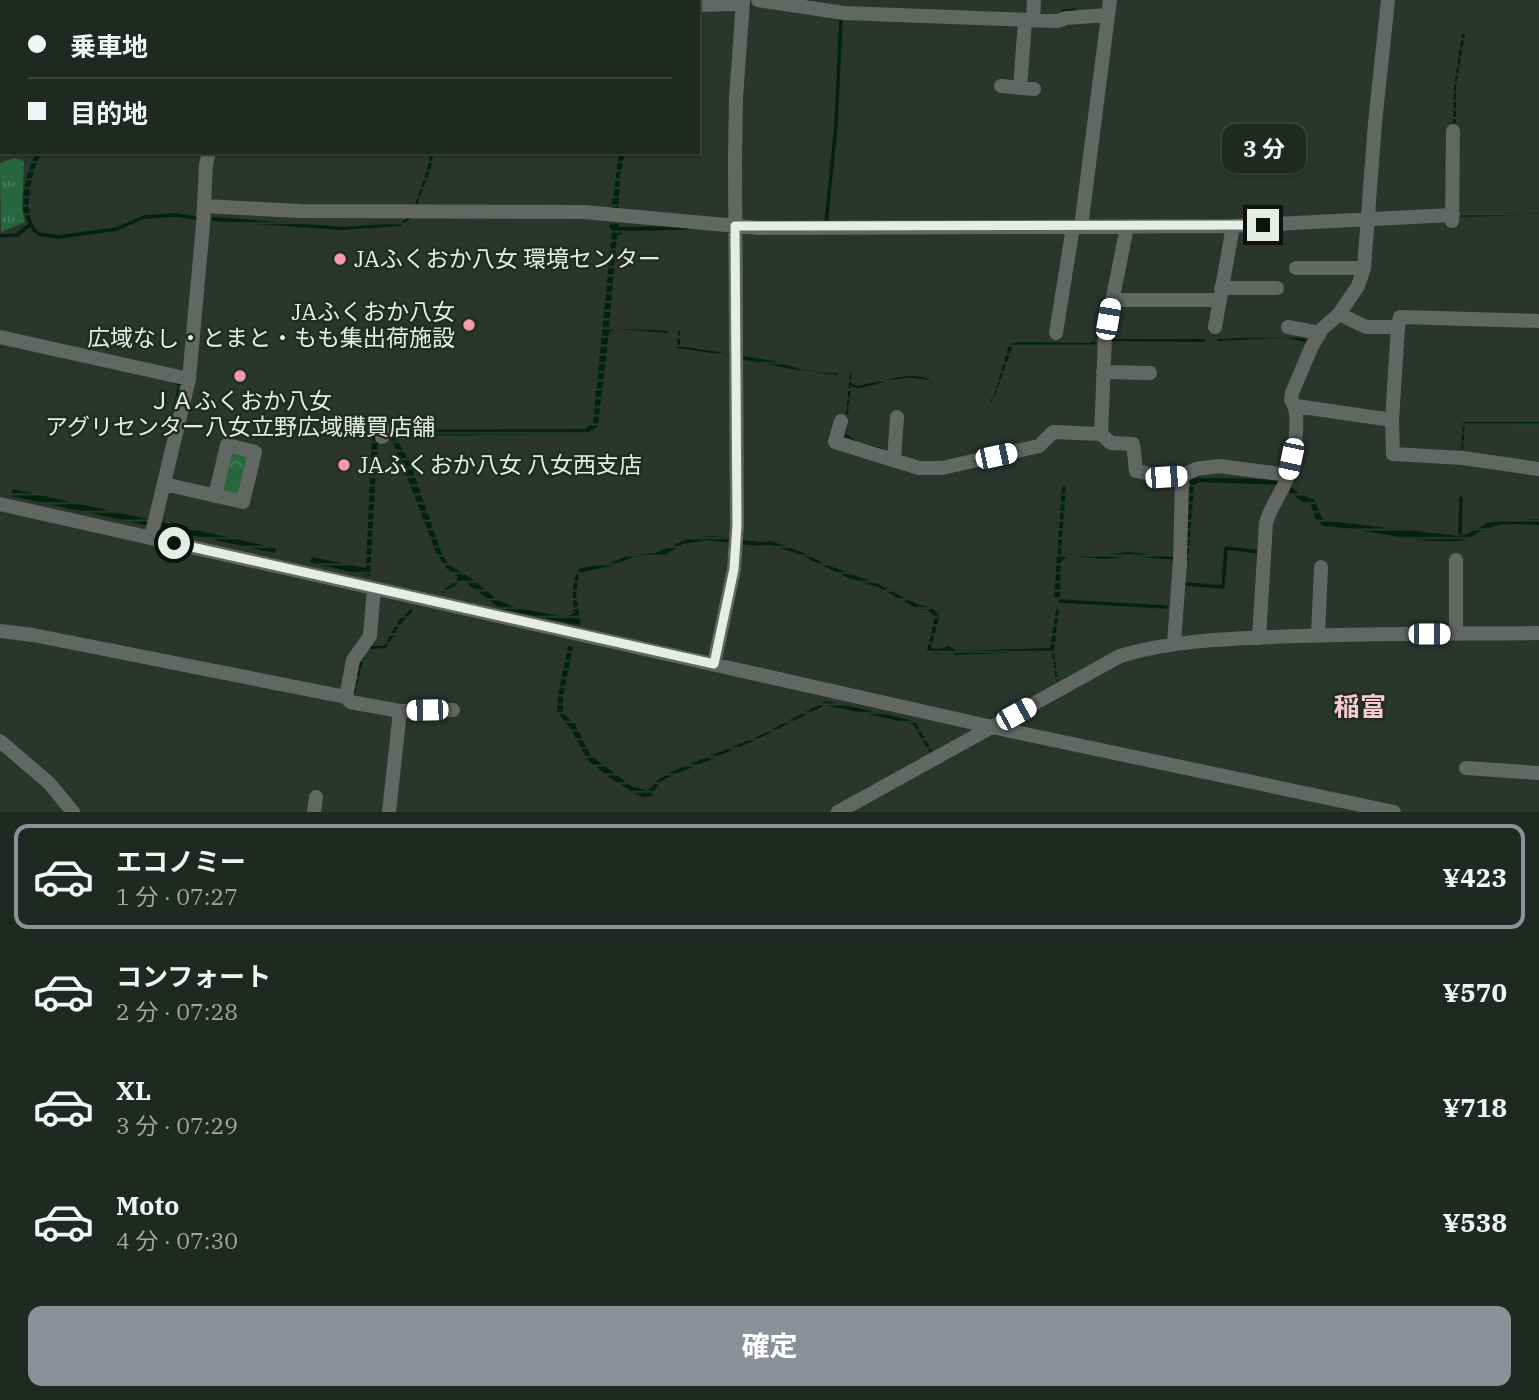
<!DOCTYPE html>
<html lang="ja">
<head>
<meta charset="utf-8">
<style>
	:root { --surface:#202822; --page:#2d342f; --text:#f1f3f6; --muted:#a2a6a5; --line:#3d4440; --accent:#8c9099 }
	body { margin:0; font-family:"IBM Plex Serif","Noto Sans JP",serif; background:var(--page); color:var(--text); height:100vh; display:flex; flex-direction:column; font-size:26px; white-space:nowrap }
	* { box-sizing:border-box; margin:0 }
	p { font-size:23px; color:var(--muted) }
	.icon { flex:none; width:38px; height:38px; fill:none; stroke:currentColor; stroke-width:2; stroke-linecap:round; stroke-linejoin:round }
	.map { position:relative; height:812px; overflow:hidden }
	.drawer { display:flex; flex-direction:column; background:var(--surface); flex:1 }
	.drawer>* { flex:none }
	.hud { position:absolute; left:0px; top:0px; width:700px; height:154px; box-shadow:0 2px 5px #0004,0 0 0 2px var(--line); display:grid; align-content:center; height:154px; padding:0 28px; background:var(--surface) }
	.end { position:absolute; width:32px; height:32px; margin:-16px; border:9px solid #e6ede7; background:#111; box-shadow:0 0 0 4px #111 }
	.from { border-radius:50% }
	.bubble { position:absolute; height:49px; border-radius:14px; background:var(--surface); box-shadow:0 2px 5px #0004,0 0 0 2px var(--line); font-size:23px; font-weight:700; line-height:49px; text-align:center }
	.car { position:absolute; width:21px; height:42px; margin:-21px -10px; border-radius:9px; box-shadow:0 0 5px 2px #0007; background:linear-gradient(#fff 24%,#345 0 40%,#fff 0 76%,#345 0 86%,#fff 0) }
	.hud b { display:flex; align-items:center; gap:24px; height:66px; font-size:26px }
	.hud b+b { border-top:2px solid var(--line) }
	.hud i { width:18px; height:18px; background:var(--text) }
	ul { padding:12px 0 0; list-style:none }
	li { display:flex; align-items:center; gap:21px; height:105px; margin:0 14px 10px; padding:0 14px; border:4px solid transparent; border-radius:14px }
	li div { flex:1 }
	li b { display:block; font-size:26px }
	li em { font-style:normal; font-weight:700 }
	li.on { border-color:var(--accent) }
	li>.icon { width:63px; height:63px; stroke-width:1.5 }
	.cta { display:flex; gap:14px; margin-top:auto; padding:14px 28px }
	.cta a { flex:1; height:80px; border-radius:14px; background:var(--accent); color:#fff; font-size:28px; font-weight:700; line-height:80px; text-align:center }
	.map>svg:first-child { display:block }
</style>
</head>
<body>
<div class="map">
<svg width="1539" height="812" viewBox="0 0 1539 812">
	<defs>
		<pattern id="grass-tufts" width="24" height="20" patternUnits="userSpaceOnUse" patternTransform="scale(1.75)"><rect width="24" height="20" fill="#28673e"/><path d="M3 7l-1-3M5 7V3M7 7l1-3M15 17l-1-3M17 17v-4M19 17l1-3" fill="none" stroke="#477d5a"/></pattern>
		<pattern id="park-crowns" width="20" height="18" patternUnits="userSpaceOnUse" patternTransform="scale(1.75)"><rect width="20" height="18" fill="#28673e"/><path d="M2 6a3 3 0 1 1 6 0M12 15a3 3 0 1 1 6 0" fill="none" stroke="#477d5a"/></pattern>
		<pattern id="water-rules" width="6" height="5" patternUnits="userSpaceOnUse" patternTransform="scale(1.75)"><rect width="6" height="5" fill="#04210e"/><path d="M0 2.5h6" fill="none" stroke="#294231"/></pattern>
	</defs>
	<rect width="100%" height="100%" fill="#2a352d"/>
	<path fill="url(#grass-tufts)" d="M 15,158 L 24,161 L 22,209 L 25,222 L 1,232 L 0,163 Z"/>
	<path fill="url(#park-crowns)" d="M 232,453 L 248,456 L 242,495 L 223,491 Z"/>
	<path fill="url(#water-rules)" d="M 1462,34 L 1465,34 L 1456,87 L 1456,122 L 1449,130 L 1453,121 L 1454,86 Z
		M 36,152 L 42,152 C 33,169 28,190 29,209 C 29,215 32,220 31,226 C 15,209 27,171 36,152 Z
		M 430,152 L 433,152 C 433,174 418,193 416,215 L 400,226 L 341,230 L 212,221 L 212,217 L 345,227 L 399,223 L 414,213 C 416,192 429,174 430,152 Z
		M 619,152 L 625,152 L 620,176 L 618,223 L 620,227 L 673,226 L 698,229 L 626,232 L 617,236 L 609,328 L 668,331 L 668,333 L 615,329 L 609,332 L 598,426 L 587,434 L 395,436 L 411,465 L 442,554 L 449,565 L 471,578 L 499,601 L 517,608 L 566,617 L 574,613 C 573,599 570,577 581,568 L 610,563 L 630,555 L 656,553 L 685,540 L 700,537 L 714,536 L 760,542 L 771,541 L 804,553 L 827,565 L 876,583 L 919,605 L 931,607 L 938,614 L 939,618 L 931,648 L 939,649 L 949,646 L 957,651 L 1050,648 L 1056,609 L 1059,610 L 1054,651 L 1058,681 L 1056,682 L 1052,651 L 955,655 L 949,650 L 937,654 L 927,651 L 935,617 L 928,610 L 918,609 L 878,587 L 848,578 L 799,554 L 770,545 L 758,546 L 706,540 L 683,544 L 663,556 L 634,557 L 610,566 L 579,573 L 576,594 L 581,626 L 501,609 L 463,580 L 443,593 L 441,591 L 457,581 L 457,576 L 446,568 L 436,552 L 396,449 L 388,436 L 378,438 L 370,576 L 310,563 L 312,557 L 366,568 L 372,430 L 585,429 L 593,423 L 612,231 L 609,227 Z
		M 1539,213 L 1539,215 L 1456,217 L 1456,214 Z
		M 678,331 L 680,331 L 680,346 L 779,362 L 802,370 L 838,372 L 838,375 C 784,371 731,354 677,348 Z
		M 1286,336 L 1306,339 L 1306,342 L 1286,338 L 1217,341 L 1217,339 Z
		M 1107,339 L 1205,339 L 1205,342 L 1107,341 Z
		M 1095,341 L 1096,344 L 1089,345 L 1013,345 L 995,396 L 991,402 L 989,401 L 994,395 L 1009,345 L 1018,342 L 1089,343 Z
		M 850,372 L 852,372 L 851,383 L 857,386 C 880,382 912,369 934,381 L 932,383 C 911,371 880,384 857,389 L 851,386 L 846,434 L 858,442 L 882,448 L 881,451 L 846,438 L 844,436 Z
		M 1463,422 L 1539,422 L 1539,425 L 1465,424 L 1463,452 L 1461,452 Z
		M 1198,476 L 1279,480 L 1306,497 L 1315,500 L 1322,518 L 1328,521 L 1458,536 L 1468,534 L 1489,522 L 1535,519 L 1539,519 L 1539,525 C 1522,524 1502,522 1486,529 C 1475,533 1468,541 1456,541 C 1412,544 1367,528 1323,526 L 1315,518 L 1311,505 L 1303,502 L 1281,486 L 1278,488 L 1276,485 L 1198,482 L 1194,486 L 1188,561 L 1128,556 L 1107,559 L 1067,556 L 1061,562 L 1060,597 L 1054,597 L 1062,486 L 1066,486 L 1061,554 L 1107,555 L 1128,552 L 1175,557 L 1183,552 L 1188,523 L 1190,480 Z
		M 13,489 L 276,548 L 275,553 L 11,496 Z
		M 411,609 L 413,611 L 399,626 L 386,648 L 369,649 L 365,654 L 354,696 L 351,696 L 358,663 L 368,646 L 384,646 L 399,620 Z
		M 568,646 L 573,647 L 563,697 L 563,712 L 576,726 L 590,755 L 633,787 L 648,791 L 658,780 L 671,772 L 759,736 L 826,701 L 915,721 L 932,751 L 930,753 L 913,724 L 825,705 L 756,740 L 667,778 L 660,782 L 651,796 L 643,797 L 635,794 L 606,775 L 587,759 L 570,728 L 557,712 L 558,695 Z"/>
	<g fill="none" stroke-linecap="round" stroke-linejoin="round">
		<path stroke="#04210e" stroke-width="3.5" d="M 1063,11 L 1075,10
			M 30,222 L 34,230 L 39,234 L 58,237 L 117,229 L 144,217 L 176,215 L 196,218
			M 826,223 L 836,126 L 841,19
			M 0,236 L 17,235 L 31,224
			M 174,411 L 180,385 L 176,382
			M 1460,533 L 1461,498
			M 1183,587 L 1185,584 L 1223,587 L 1226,548 L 1260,552
			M 1060,601 L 1166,607"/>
		<path stroke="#626763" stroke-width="14" d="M 248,0 L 248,2
			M 676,0 L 676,2
			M 758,0 L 844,13 L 1058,21 L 1066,18 L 1108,15
			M 698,5 L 737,4 L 743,0
			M 1033,20 L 1034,0
			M 1001,86 L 1034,89
			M 1020,88 L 1025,21
			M 204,206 L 299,211 L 584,212 L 759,228 L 1233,226 L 1453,215
			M 1452,221 L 1453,131
			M 1081,227 L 1110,0
			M 1296,268 L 1364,268
			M 1221,288 L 1277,288
			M 1112,300 L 1219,300
			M 1339,314 L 1366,327 L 1398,327 L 1400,317 L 1539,321
			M 1215,327 L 1233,226
			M 1288,327 L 1320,333
			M 1056,333 L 1073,227
			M 0,337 L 189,379
			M 1103,372 L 1150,373
			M 1296,406 L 1392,420 L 1393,454 L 1463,458 L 1539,469
			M 1392,420 L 1398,327
			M 841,421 L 835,442 L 919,468 L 942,468 L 1039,446 L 1053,432 L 1101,434 L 1111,443 L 1133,444 L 1136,471 L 1166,477 L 1182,476 L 1196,469 L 1219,466 L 1288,475
			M 1101,434 L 1105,337 L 1127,227
			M 382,437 L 382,428
			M 894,460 L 897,417
			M 164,484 L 243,502 L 255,452 L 227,445 L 215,496
			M 0,504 L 992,727 L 1394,812
			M 151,537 L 189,379 L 203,225 L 206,165 L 209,152
			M 0,631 L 33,635 L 346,697 L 350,702 L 400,711 L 389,812
			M 1456,634 L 1456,560
			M 1318,635 L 1321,567
			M 1259,638 L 1266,523 C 1270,508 1279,497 1285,483 C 1292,466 1303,415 1291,400 L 1292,393 L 1311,348 L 1322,329 L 1339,314 L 1358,286 L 1364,268 L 1375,123 L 1388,0
			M 1174,643 L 1180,562 L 1182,476
			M 714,664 L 734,569 L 737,525 L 735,161 L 736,97 L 743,2
			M 346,697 L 353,660 L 370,636 L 374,588
			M 400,711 L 453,710
			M 0,741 L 49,783 L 73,812
			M 1466,768 L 1539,773
			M 314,812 L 316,797
			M 838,812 L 1120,656 C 1170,641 1222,639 1273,637 C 1362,633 1450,634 1539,633"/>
	</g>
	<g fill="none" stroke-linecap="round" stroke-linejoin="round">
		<path stroke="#e6ede7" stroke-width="9" d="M 174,543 L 714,664 L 734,569 L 737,525 L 735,226 L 1263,225"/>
	</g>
	<g fill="#f39aab" stroke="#202b23" stroke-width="2.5">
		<circle cx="340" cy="259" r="7"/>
		<circle cx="469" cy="325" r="7"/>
		<circle cx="240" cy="376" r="7"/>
		<circle cx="344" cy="465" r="7"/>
	</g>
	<g text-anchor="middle" stroke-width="5" stroke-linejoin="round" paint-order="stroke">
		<g font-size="23" fill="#e6ede7" stroke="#202b23" text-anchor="start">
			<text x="354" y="267">JAふくおか八女 環境センター</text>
			<text x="455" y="320" text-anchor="end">JAふくおか八女<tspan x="455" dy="26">広域なし・とまと・もも集出荷施設</tspan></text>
			<text x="240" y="409" text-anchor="middle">ＪＡふくおか八女<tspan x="240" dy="26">アグリセンター八女立野広域購買店舗</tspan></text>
			<text x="358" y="473">JAふくおか八女 八女西支店</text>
		</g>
		<g font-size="26" font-weight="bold" fill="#fdc9d2" stroke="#202b23">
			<text x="1360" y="716">稲富</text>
		</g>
	</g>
</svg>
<i class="end from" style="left:174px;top:543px"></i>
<i class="end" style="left:1263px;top:225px"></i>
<div class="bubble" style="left:1222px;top:124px;width:84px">3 分</div>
<i class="car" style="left:1108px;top:319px;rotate:10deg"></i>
<i class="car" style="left:996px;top:456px;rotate:78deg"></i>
<i class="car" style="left:1291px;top:459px;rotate:192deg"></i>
<i class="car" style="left:1166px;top:477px;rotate:86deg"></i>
<i class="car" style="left:1429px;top:634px;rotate:90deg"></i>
<i class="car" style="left:427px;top:710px;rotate:269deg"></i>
<i class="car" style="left:1016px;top:714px;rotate:61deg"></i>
<div class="hud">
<b><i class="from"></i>乗車地</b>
<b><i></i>目的地</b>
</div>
</div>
<section class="drawer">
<ul>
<li class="on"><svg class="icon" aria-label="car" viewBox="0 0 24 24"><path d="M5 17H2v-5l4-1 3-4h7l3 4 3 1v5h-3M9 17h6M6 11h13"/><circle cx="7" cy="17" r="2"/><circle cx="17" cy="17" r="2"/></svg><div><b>エコノミー</b><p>1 分 · 07:27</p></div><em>¥423</em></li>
<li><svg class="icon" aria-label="car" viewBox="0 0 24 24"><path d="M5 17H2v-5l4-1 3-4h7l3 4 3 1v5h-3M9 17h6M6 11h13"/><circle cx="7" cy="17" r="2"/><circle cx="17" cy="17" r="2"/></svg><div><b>コンフォート</b><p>2 分 · 07:28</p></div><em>¥570</em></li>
<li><svg class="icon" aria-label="car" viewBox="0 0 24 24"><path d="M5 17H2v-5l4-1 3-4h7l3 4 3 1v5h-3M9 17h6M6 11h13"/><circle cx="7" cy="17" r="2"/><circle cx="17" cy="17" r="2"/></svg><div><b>XL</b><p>3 分 · 07:29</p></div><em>¥718</em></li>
<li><svg class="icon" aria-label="car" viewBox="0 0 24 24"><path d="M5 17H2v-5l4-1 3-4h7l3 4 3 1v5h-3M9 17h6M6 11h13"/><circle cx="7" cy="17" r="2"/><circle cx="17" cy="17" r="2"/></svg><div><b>Moto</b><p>4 分 · 07:30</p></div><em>¥538</em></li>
</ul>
<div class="cta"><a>確定</a></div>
</section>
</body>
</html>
